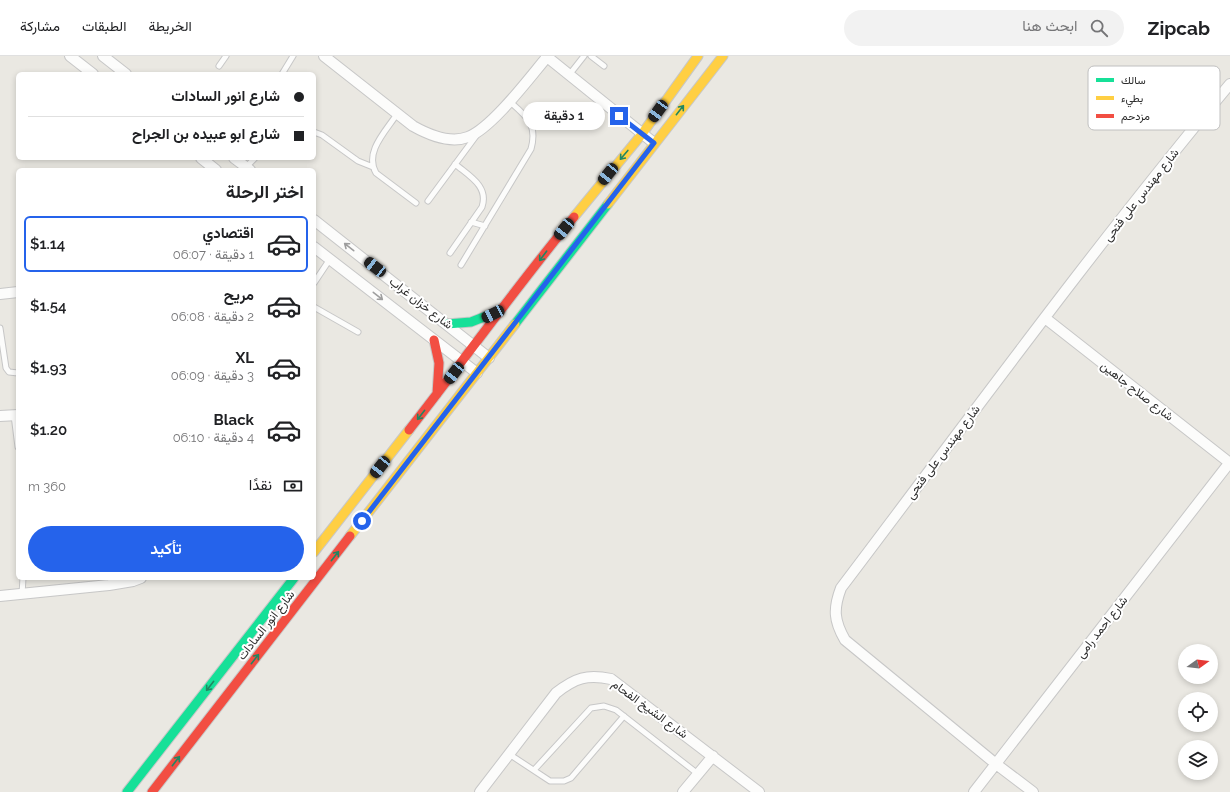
<!DOCTYPE html>
<html lang="ar">
<head>
<meta charset="utf-8">
<style>
	:root { --surface:#fff; --page:#f2f2f2; --text:#202124; --muted:#757577; --line:#e0e0e0; --accent:#2563eb }
	body { margin:0; font-family:Raleway,Vazirmatn,sans-serif; background:var(--page); color:var(--text); direction:rtl; height:100vh; display:flex; flex-direction:column; font-size:15px; white-space:nowrap }
	* { box-sizing:border-box; margin:0 }
	p { font-size:13px; color:var(--muted) }
	.icon { flex:none; width:22px; height:22px; fill:none; stroke:currentColor; stroke-width:2; stroke-linecap:round; stroke-linejoin:round }
	.map { position:relative; flex:1; overflow:hidden; direction:ltr }
	.drawer { position:absolute; left:16px; top:112px; width:300px; height:412px; display:flex; flex-direction:column; background:var(--surface); border-radius:6px; box-shadow:0 2px 6px #0003; direction:rtl }
	.drawer>* { flex:none }
	.banner { position:absolute; left:16px; top:16px; width:300px; height:88px; border-radius:6px; box-shadow:0 2px 6px #0003; direction:rtl; display:grid; align-content:center; height:88px; padding:0 12px; background:var(--surface) }
	.needle { width:26px; rotate:75deg }
	.controls { position:absolute; left:1178px; top:588px; display:grid; gap:8px }
	.controls a { display:grid; place-items:center; width:40px; height:40px; border-radius:50%; background:var(--surface); box-shadow:0 2px 6px #0003; font-size:20px }
	.end { position:absolute; width:18px; height:18px; margin:-9px; border:5px solid #2563eb; background:#fff; box-shadow:0 0 0 2px #fff }
	.from { border-radius:50% }
	.bubble { position:absolute; height:28px; border-radius:14px; background:var(--surface); box-shadow:0 2px 6px #0003; font-size:13px; font-weight:600; line-height:28px; text-align:center; direction:rtl }
	.car { position:absolute; width:12px; height:24px; margin:-12px -6px; border-radius:5px; box-shadow:0 0 3px 1px #0007; background:linear-gradient(#222 24%,#8ab4d8 0 40%,#222 0 76%,#8ab4d8 0 86%,#222 0) }
	.banner b { display:flex; align-items:center; gap:14px; height:38px; font-size:15px }
	.banner b+b { border-top:1px solid var(--line) }
	.banner i { width:10px; height:10px; background:var(--text) }
	ul { padding:0; list-style:none }
	li { display:flex; align-items:center; gap:12px; height:56px; margin:0 8px 6px; padding:0 4px; border:2px solid transparent; border-radius:6px }
	li div { flex:1 }
	li b { display:block; font-size:15px }
	li em { font-style:normal; font-weight:600 }
	li.on { border-color:var(--accent) }
	li>.icon { width:36px; height:36px; stroke-width:1.5 }
	h2 { padding:0 12px; font-size:18px; line-height:48px }
	.pay { display:flex; align-items:center; gap:10px; height:44px; padding:0 12px; font-size:15px }
	.pay p { margin-inline-start:auto }
	.cta { display:flex; gap:8px; margin-top:auto; padding:8px 12px }
	.cta a { flex:1; height:46px; border-radius:24px; background:var(--accent); color:#fff; font-size:16px; font-weight:600; line-height:46px; text-align:center }
	header { display:flex; align-items:center; gap:24px; box-sizing:border-box; height:56px; padding:0 20px; background:var(--surface); border-bottom:1px solid var(--line) }
	header strong { font-size:19px }
	nav { display:flex; gap:22px; margin-inline-start:auto; font-size:14px }
	.search { width:280px; height:36px; background:var(--page); display:flex; align-items:center; gap:10px; box-sizing:border-box; padding:0 14px; border-radius:22px; color:var(--muted); font-size:15px }
	.map>svg:first-child { display:block }
</style>
</head>
<body>
<header>
<strong>Zipcab</strong>
<div class="search"><svg class="icon" aria-label="search" viewBox="0 0 24 24"><circle cx="10" cy="10" r="6"/><path d="M15 15l6 6"/></svg>ابحث هنا</div>
<nav><a>الخريطة</a><a>الطبقات</a><a>مشاركة</a></nav>
</header>
<div class="map">
<svg width="1230" height="736" viewBox="0 0 1230 736">
	<rect width="100%" height="100%" fill="#eae8e2"/>
	<g fill="none" stroke-linecap="round" stroke-linejoin="round">
		<g stroke="#c7c7c7" stroke-width="7">
			<path id="lane" d="M 591,0 L 604,10
				M 219,10 L 226,0
				M 282,18 L 293,0
				M 569,19 L 584,0
				M 397,58 C 386,75 364,96 376,117 L 416,147
				M 314,76 L 322,79 L 358,105 L 373,111
				M 246,111 L 255,102
				M 428,145 L 476,80
				M 471,166 L 485,170
				M 450,197 L 482,151 C 489,130 469,120 455,108
				M 461,209 L 531,93 C 538,68 526,60 509,45
				M 314,227 L 330,203
				M 314,251 L 358,276
				M 0,272 L 6,312 L 9,316 L 18,317
				M 14,359 L 18,391
				M 22,538 L 23,522
				M 509,698 L 550,725 L 564,725 L 571,722 L 624,660
				M 534,714 L 591,652 L 604,650 L 616,654 L 698,718"/>
		</g>
		<g stroke="#c7c7c7" stroke-width="12">
			<path id="street" d="M 70,0 L 93,18
				M 103,0 L 126,18
				M 324,0 L 413,70 C 429,79 450,88 468,81 C 492,72 530,21 547,1
				M 546,0 L 654,87
				M 201,102 L 216,114
				M 234,102 L 250,114
				M 314,164 L 489,302
				M 314,191 L 477,317
				M 0,238 L 18,236
				M 1045,262 L 1230,407
				M 0,360 L 18,359
				M 0,540 L 109,529 L 133,525 L 141,522
				M 480,736 L 556,637 C 575,622 587,618 611,623 L 759,736
				M 683,736 L 713,700
				M 974,736 L 1230,406
				M 1033,736 L 996,708 L 845,584 C 834,565 833,553 841,532 C 969,363 1094,191 1230,28"/>
		</g>
		<g stroke="#c7c7c7" stroke-width="11">
			<path id="fast" d="M 447,268 L 471,266 L 499,255
				M 515,268 L 608,148
				M 127,736 L 294,522"/>
		</g>
		<g stroke="#c7c7c7" stroke-width="11">
			<path id="slow" d="M 608,148 L 723,0
				M 574,161 L 642,78 L 698,0
				M 350,480 L 515,268
				M 314,496 L 409,374"/>
		</g>
		<g stroke="#c7c7c7" stroke-width="11">
			<path id="jam" d="M 434,284 L 439,307 L 437,338
				M 409,374 C 464,304 517,230 574,161
				M 152,736 L 350,480"/>
		</g>
		<use href="#lane" stroke="#fcfcfb" stroke-width="5"/>
		<use href="#street" stroke="#fcfcfb" stroke-width="10"/>
		<use href="#fast" stroke="#16e098" stroke-width="9"/>
		<use href="#slow" stroke="#ffcf43" stroke-width="9"/>
		<use href="#jam" stroke="#f24e42" stroke-width="9"/>
	</g>
	<defs><path id="oneway-shaft" d="M-6 0H5M1.5-3L5.5 0L1.5 3" fill="none" stroke-width="1.6" stroke-linecap="round" stroke-linejoin="round"/></defs>
	<g stroke="#218662">
		<use href="#oneway-shaft" transform="translate(680 54) rotate(-52)"/>
		<use href="#oneway-shaft" transform="translate(624 99) rotate(130)"/>
		<use href="#oneway-shaft" transform="translate(543 200) rotate(127)"/>
		<use href="#oneway-shaft" transform="translate(421 359) rotate(128)"/>
		<use href="#oneway-shaft" transform="translate(335 500) rotate(-52)"/>
		<use href="#oneway-shaft" transform="translate(255 603) rotate(-52)"/>
		<use href="#oneway-shaft" transform="translate(210 630) rotate(128)"/>
		<use href="#oneway-shaft" transform="translate(176 705) rotate(-52)"/>
	</g>
	<g stroke="#9e9e9e">
		<use href="#oneway-shaft" transform="translate(349 191) rotate(-142)"/>
		<use href="#oneway-shaft" transform="translate(378 240) rotate(38)"/>
	</g>
	<g fill="none" stroke-linecap="round" stroke-linejoin="round">
		<path stroke="#2563eb" stroke-width="5" d="M 362,465 L 654,87 L 619,60"/>
	</g>
	<g text-anchor="middle" stroke-width="4" stroke-linejoin="round" paint-order="stroke">
		<g font-size="12" fill="#2c2c2c" stroke="#fff">
			<text transform="translate(1141 139) rotate(-52)" y="4">شارع مهندس على فتحى</text>
			<text transform="translate(421 247) rotate(38)" y="4">شارع خزان غراب</text>
			<text transform="translate(1137 335) rotate(38)" y="4">شارع صلاح جاهين</text>
			<text transform="translate(943 396) rotate(-53)" y="4">شارع مهندس على فتحى</text>
			<text transform="translate(266 569) rotate(-52)" y="4">شارع انور السادات</text>
			<text transform="translate(1102 571) rotate(-52)" y="4">شارع احمد رامى</text>
			<text transform="translate(650 653) rotate(36)" y="4">شارع الشيخ الفحام</text>
		</g>
	</g>
	<rect x="1088" y="10" width="132" height="64" rx="6" fill="#fff" stroke="#c0c0c0" stroke-width="1"/>
	<rect x="1096" y="22" width="18" height="4" fill="#16e098"/>
	<rect x="1096" y="40" width="18" height="4" fill="#ffcf43"/>
	<rect x="1096" y="58" width="18" height="4" fill="#f24e42"/>
	<g font-size="11" fill="#2c2c2c">
		<text x="1121" y="28">سالك</text>
		<text x="1121" y="46">بطيء</text>
		<text x="1121" y="64">مزدحم</text>
	</g>
</svg>
<div class="controls">
<a><svg class="needle" viewBox="-14 -14 28 28"><path d="M0-13l5 13h-10z" fill="#e53935"/><path d="M0 13l5-13h-10z" fill="#757577"/></svg></a>
<a><svg class="icon" aria-label="locate" viewBox="0 0 24 24"><circle cx="12" cy="12" r="6"/><path d="M12 2v4M12 18v4M2 12h4M18 12h4"/></svg></a>
<a><svg class="icon" aria-label="layers" viewBox="0 0 24 24"><path d="M12 4l9 5-9 5-9-5zM3 14l9 5 9-5"/></svg></a>
</div>
<i class="end from" style="left:362px;top:465px"></i>
<i class="end" style="left:619px;top:60px"></i>
<div class="bubble" style="left:523px;top:46px;width:82px">1 دقيقة</div>
<i class="car" style="left:658px;top:55px;rotate:216deg"></i>
<i class="car" style="left:608px;top:118px;rotate:219deg"></i>
<i class="car" style="left:564px;top:173px;rotate:219deg"></i>
<i class="car" style="left:375px;top:211px;rotate:308deg"></i>
<i class="car" style="left:493px;top:258px;rotate:244deg"></i>
<i class="car" style="left:454px;top:317px;rotate:218deg"></i>
<i class="car" style="left:380px;top:411px;rotate:218deg"></i>
<div class="banner">
<b><i class="from"></i>شارع انور السادات</b>
<b><i></i>شارع ابو عبيده بن الجراح</b>
</div>
<section class="drawer">
<h2>اختر الرحلة</h2>
<ul>
<li class="on"><svg class="icon" aria-label="car" viewBox="0 0 24 24"><path d="M5 17H2v-5l4-1 3-4h7l3 4 3 1v5h-3M9 17h6M6 11h13"/><circle cx="7" cy="17" r="2"/><circle cx="17" cy="17" r="2"/></svg><div><b>اقتصادي</b><p>1 دقيقة · 06:07</p></div><em>$1.14</em></li>
<li><svg class="icon" aria-label="car" viewBox="0 0 24 24"><path d="M5 17H2v-5l4-1 3-4h7l3 4 3 1v5h-3M9 17h6M6 11h13"/><circle cx="7" cy="17" r="2"/><circle cx="17" cy="17" r="2"/></svg><div><b>مريح</b><p>2 دقيقة · 06:08</p></div><em>$1.54</em></li>
<li><svg class="icon" aria-label="car" viewBox="0 0 24 24"><path d="M5 17H2v-5l4-1 3-4h7l3 4 3 1v5h-3M9 17h6M6 11h13"/><circle cx="7" cy="17" r="2"/><circle cx="17" cy="17" r="2"/></svg><div><b>XL</b><p>3 دقيقة · 06:09</p></div><em>$1.93</em></li>
<li><svg class="icon" aria-label="car" viewBox="0 0 24 24"><path d="M5 17H2v-5l4-1 3-4h7l3 4 3 1v5h-3M9 17h6M6 11h13"/><circle cx="7" cy="17" r="2"/><circle cx="17" cy="17" r="2"/></svg><div><b>Black</b><p>4 دقيقة · 06:10</p></div><em>$1.20</em></li>
</ul>
<div class="pay"><svg class="icon" aria-label="cash" viewBox="0 0 24 24"><path d="M3 7h18v10H3z"/><circle cx="12" cy="12" r="2"/></svg>نقدًا<p>360 m</p></div>
<div class="cta"><a>تأكيد</a></div>
</section>
</div>
</body>
</html>
